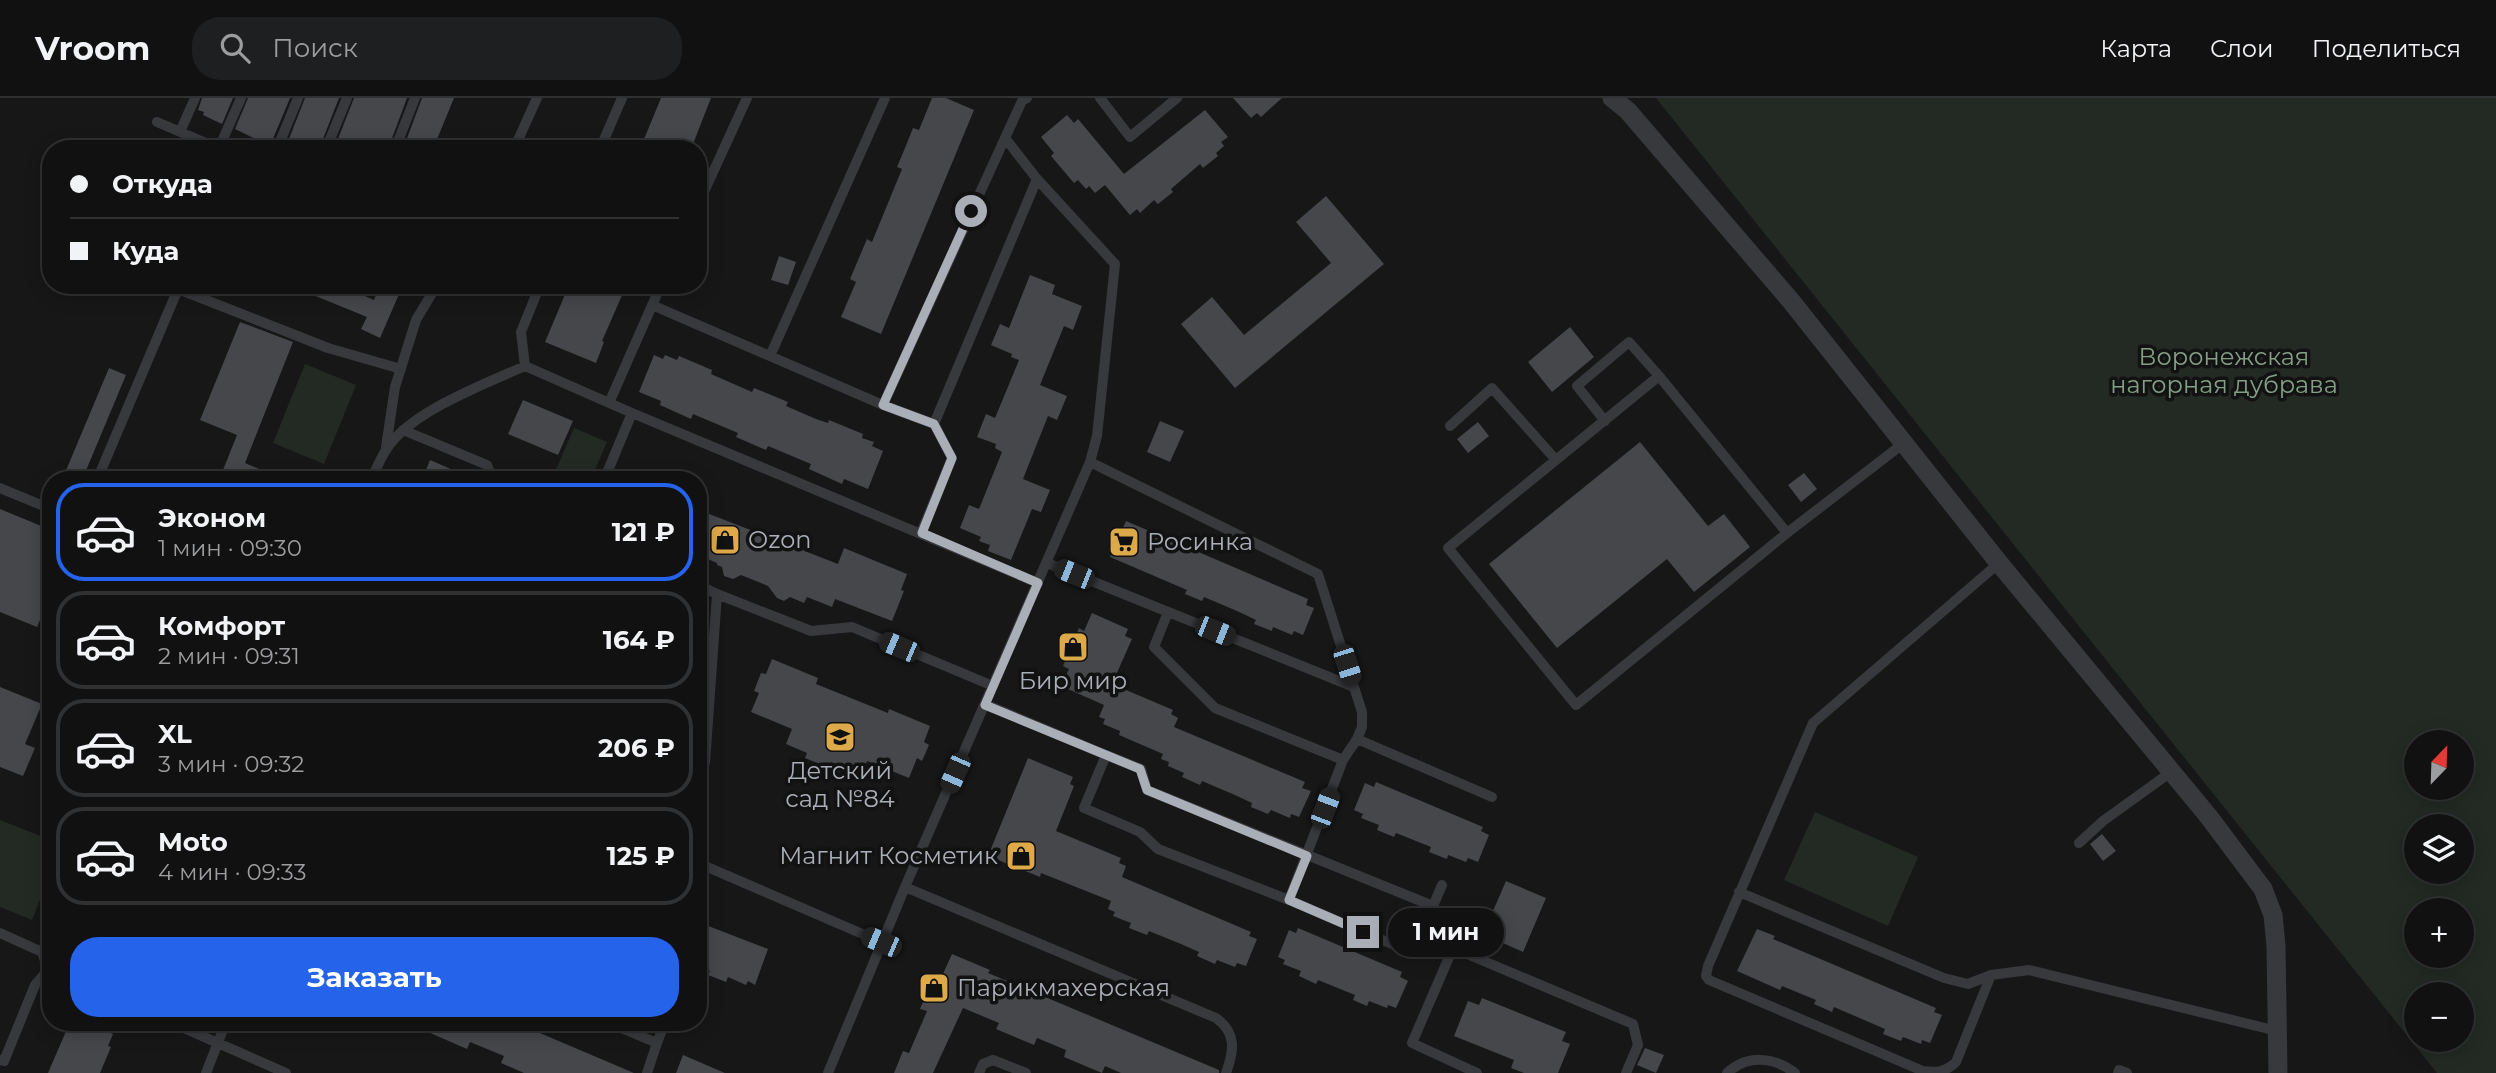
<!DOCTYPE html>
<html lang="ru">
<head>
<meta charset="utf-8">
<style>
	:root { --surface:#111112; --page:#1e1f20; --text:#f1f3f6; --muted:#9c9d9f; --line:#303132; --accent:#2563eb }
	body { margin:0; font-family:Montserrat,sans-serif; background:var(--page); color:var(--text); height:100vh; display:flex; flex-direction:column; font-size:26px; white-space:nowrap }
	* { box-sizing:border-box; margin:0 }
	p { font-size:23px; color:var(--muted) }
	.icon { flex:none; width:38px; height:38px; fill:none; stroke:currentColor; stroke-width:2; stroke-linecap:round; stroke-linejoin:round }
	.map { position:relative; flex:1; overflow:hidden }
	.sheet { position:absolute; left:42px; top:373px; width:665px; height:560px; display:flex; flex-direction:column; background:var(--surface); border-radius:28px; box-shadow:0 4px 18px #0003,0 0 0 2px var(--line) }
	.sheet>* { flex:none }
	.top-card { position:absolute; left:42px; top:42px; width:665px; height:154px; border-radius:28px; box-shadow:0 4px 18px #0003,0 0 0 2px var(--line); display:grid; align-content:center; height:154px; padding:0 28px; background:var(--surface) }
	.needle { width:46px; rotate:23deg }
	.tools { position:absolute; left:2404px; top:632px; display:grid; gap:14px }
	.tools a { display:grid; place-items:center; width:70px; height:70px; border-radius:50%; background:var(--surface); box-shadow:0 4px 18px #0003,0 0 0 2px var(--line); font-size:35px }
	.end { position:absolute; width:32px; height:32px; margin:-16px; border:9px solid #aaaeb7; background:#111; box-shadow:0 0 0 4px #111 }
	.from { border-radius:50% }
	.bubble { position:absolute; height:49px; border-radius:24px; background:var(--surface); box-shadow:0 4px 18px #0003,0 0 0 2px var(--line); font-size:23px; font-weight:700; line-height:49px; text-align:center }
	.car { position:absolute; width:21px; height:42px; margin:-21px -10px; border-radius:9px; box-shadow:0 0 5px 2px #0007; background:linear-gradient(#222 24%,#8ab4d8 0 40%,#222 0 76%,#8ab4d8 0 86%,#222 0) }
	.top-card b { display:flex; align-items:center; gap:24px; height:66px; font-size:26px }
	.top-card b+b { border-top:2px solid var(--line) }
	.top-card i { width:18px; height:18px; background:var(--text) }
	ul { padding:12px 0 0; list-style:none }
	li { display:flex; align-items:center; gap:21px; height:98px; margin:0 14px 10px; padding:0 14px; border:4px solid var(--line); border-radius:28px }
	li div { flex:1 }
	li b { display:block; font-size:26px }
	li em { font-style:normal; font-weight:700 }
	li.selected { border-color:var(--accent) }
	li>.icon { width:63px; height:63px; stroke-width:1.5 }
	.primary-button { display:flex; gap:14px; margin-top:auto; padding:14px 28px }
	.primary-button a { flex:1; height:80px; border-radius:28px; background:var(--accent); color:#fff; font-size:28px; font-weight:700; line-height:80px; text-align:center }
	header { display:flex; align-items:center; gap:42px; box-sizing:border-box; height:98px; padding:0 35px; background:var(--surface); border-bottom:2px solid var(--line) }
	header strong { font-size:33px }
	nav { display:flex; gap:38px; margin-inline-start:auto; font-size:24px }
	.search { width:490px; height:63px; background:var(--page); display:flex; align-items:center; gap:18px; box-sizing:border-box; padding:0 24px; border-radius:28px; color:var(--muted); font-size:26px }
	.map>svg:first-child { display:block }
</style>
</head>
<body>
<header>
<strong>Vroom</strong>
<div class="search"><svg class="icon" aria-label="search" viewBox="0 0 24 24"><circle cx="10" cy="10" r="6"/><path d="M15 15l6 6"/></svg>Поиск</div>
<nav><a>Карта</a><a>Слои</a><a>Поделиться</a></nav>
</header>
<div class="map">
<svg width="2496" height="975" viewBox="0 0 2496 975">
	<rect width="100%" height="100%" fill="#171718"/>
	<path fill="#232a24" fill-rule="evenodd" d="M 1656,0 L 2496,0 L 2496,975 L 2437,975 ZM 2462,644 L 2462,690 L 2417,690 L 2417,644 ZM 2462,728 L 2462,774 L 2417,774 L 2417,728 ZM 2462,812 L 2462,858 L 2417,858 L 2417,812 ZM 2462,896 L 2462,942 L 2417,942 L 2417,896 Z
		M 305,266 L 356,287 L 324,366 L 273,345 Z
		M 574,330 L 607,344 L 591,381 L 552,381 Z
		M 1815,714 L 1918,759 L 1888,828 L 1784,782 Z
		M 0,722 L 51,742 L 51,774 L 32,822 L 0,809 Z"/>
	<path fill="#46474b" d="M 202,0 L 233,0 L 222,26 L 203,17 L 204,14 L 198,12 Z
		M 248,0 L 290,0 L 270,48 L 235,31 Z
		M 305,0 L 339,0 L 319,51 L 285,51 Z
		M 354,0 L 407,0 L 388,51 L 334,51 Z
		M 422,0 L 454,0 L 433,51 L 403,51 Z
		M 661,0 L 711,0 L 691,51 L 640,51 Z
		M 932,0 L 946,0 L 974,12 L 881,236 L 841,219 L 856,184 L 850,181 L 867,141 L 872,144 L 902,71 L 897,69 L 905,50 L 913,30 L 919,32 Z
		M 1233,0 L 1282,0 L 1261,19 L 1257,15 L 1251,20 Z
		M 1205,12 L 1228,39 L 1221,44 L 1224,48 L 1216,55 L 1218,58 L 1203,70 L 1200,66 L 1171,91 L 1173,94 L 1158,106 L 1154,102 L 1140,115 L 1137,111 L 1130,117 L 1105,87 L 1095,95 L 1089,88 L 1086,91 L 1078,82 L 1074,85 L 1051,58 L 1054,55 L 1041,39 L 1067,17 L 1074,25 L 1078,21 L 1124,76 Z
		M 1326,98 L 1384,166 L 1235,290 L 1181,226 L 1212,199 L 1244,237 L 1331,165 L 1296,124 Z
		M 779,158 L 796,164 L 788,187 L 771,182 Z
		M 1030,177 L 1055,187 L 1052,196 L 1082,208 L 1073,232 L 1064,228 L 1040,287 L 1067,298 L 1057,322 L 1048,318 L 1023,381 L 1050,392 L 1041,414 L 1032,411 L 1011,462 L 988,453 L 990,447 L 979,443 L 981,439 L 960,430 L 969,407 L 979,411 L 1002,354 L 995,350 L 996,346 L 977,339 L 986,316 L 995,320 L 1019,262 L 1011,259 L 1012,256 L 991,247 L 1000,226 L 1009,230 Z
		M 339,187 L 374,202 L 380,187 L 403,187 L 380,240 L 361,231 L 367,219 L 291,188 Z
		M 569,187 L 622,187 L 619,193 L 623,195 L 602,243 L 604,244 L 596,265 L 545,244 Z
		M 240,224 L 293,244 L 245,365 L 285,382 L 219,382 L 237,337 L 200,322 Z
		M 1570,229 L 1594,259 L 1552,294 L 1528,264 Z
		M 654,257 L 663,261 L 665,257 L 677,262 L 679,258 L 712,272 L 711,276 L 752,294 L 754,290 L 788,304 L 786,308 L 816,321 L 828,325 L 829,322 L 863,336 L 862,340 L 874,344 L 872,348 L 883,353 L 868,391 L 844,381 L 842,386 L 809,371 L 811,366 L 768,348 L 766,352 L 736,339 L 738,335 L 693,316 L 691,321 L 660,307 L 661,303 L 639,294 Z
		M 109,270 L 126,277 L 82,382 L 62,382 Z
		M 523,302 L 573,323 L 558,357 L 508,336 Z
		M 1160,323 L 1184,333 L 1170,364 L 1147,354 Z
		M 1478,324 L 1489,338 L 1468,355 L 1457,341 Z
		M 1640,344 L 1708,428 L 1724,416 L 1750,449 L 1694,494 L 1667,461 L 1557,550 L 1489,466 Z
		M 430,362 L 476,382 L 422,382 Z
		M 1804,375 L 1817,391 L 1801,404 L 1788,387 Z
		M 0,411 L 51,432 L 51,496 L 37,529 L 0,514 Z
		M 704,414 L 838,466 L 844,450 L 907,476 L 901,492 L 904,493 L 892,523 L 835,501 L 832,509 L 807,499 L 804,505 L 790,499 L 784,503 L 777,500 L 768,488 L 741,477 L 733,481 L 724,478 L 722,469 L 717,467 L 717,465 L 698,457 L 698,427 Z
		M 1126,423 L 1308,501 L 1306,507 L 1314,510 L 1303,537 L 1294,533 L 1292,537 L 1273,529 L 1272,533 L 1254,526 L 1256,522 L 1237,513 L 1204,499 L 1202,503 L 1185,496 L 1187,492 L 1110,459 Z
		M 1092,515 L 1128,531 L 1125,538 L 1132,541 L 1112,586 L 1173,612 L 1171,616 L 1178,620 L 1174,629 L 1305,684 L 1302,690 L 1311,693 L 1299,719 L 1291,716 L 1290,720 L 1271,712 L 1268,716 L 1251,709 L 1252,705 L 1235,697 L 1202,683 L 1200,687 L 1182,679 L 1184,675 L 1168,668 L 1169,664 L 1161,661 L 1163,656 L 1119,637 L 1120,633 L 1103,626 L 1105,621 L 1099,619 L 1104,607 L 1061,588 L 1069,571 L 1063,568 L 1079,530 L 1084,533 Z
		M 772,561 L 818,580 L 816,586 L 888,615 L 889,611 L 930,628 L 924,644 L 929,647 L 922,663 L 917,660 L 909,680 L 867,663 L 861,677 L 841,668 L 839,674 L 805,660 L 807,655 L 786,646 L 792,631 L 751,614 L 759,595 L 754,593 L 761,575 L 766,576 Z
		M 0,589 L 42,606 L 25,646 L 35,650 L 23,678 L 0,669 Z
		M 1028,660 L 1073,679 L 1070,686 L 1074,688 L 1056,733 L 1121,760 L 1119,765 L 1126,768 L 1122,779 L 1251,834 L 1249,838 L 1257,841 L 1246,868 L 1237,865 L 1235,869 L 1217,862 L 1215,866 L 1197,858 L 1199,854 L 1181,846 L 1149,833 L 1147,837 L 1129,830 L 1131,825 L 1113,818 L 1115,814 L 1108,811 L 1111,803 L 1041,775 L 1040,779 L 988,758 Z
		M 1376,684 L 1483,729 L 1481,733 L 1489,737 L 1478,764 L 1468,760 L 1466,764 L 1448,757 L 1447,761 L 1429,754 L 1431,749 L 1396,735 L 1394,739 L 1377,732 L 1379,727 L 1361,720 L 1363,716 L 1354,712 L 1365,685 L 1374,689 Z
		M 2102,736 L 2116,753 L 2103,763 L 2090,746 Z
		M 1506,783 L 1546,800 L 1523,854 L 1483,836 Z
		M 698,824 L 768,851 L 755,887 L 748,883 L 746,887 L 728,879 L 726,884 L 708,877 L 710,873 L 698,868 Z
		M 1298,830 L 1402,874 L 1400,879 L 1408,883 L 1396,910 L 1388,907 L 1387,910 L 1369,903 L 1367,908 L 1353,902 L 1355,897 L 1318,882 L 1316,886 L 1299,878 L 1301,873 L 1283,866 L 1285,862 L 1278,859 L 1289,832 L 1296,835 Z
		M 1757,831 L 1775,838 L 1773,841 L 1936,910 L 1934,914 L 1942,917 L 1930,945 L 1922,942 L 1921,946 L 1903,939 L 1901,943 L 1883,936 L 1885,931 L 1834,909 L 1832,914 L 1814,906 L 1816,902 L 1782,888 L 1780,892 L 1737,873 Z
		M 952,856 L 990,872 L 988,875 L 1219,972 L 1219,975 L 1121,975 L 1105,968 L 1102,975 L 1064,959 L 1066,952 L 1037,940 L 1034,947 L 996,931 L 999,925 L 963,910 L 933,975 L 894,975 L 903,953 L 909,955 L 927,913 L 920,911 L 935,875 L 942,878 Z
		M 1482,900 L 1566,934 L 1562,943 L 1570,946 L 1558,975 L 1524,975 L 1511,970 L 1514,962 L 1454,938 L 1468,903 L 1479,907 Z
		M 70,924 L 85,924 L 113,936 L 108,948 L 111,949 L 100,975 L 48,975 Z
		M 405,924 L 514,924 L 634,975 L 524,975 L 501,965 L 504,958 L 470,944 L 467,951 Z
		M 1645,950 L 1664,957 L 1656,975 L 1637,967 Z
		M 683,957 L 725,975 L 676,975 Z"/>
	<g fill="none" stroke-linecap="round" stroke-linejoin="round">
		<path stroke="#38393d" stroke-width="10" d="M 1100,0 L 1130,39 L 1177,0
			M 157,24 L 220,51
			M 180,34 L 195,0
			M 219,50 L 241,0
			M 277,51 L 298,0
			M 326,51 L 347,0
			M 395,51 L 415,0
			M 514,51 L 537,0
			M 600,51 L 622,0
			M 698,107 L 747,0
			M 540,187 L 521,234 L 525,268 L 632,315
			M 652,207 L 883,307 L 934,326
			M 770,258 L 885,0
			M 609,305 L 661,187
			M 883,307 L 1005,40 L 1022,3 L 1027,0
			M 1605,323 L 1577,288 L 1629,244 L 1659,278
			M 1450,328 L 1492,290 L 1556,362
			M 403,332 L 487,367 L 493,382
			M 386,349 L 395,289 L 416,222 L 437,187
			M 1090,364 L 1318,476 L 1354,589
			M 97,382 L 178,191 L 328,250 L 401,271
			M 371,382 C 376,372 380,361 386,352 C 409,314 485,286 525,268
			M 604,382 L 632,315 L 1038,485
			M 0,390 L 51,411
			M 921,435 L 952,360 L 934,326 L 1037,81
			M 1787,435 L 1659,278 L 1448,450 L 1576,607 L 1787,435 L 1904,345
			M 1047,465 L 1354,589 L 1362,614 L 1362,629 L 1357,641 L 1343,662 L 1289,802 L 1413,855 L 1442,787
			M 698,487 L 717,496 L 705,665 L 698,683
			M 717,496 L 811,533 L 852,529 L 993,588
			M 1168,514 L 1154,549 L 1215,610 L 1343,662
			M 985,606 L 1106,657 L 1084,710 L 1140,734 L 1158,751 L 1289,802
			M 1357,641 L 1492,699
			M 1106,657 L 1141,671 L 1147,692 L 1433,808
			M 2079,745 L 2103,723 L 2171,674
			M 698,765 L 881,844
			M 905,789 L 1216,920 C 1237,935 1234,953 1226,975
			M 1739,794 L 1944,880 L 1968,886 L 1991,877 L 2029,872 L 2277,933
			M 51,832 L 42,854 L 48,872 L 51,873
			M 0,835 L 42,854
			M 1991,877 L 1956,964 C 1946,974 1936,975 1923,973 L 1709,882 L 1706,878 L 1708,868 L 1813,625 L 1999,465
			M 170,924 L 286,975
			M 607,924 L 657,945 L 647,975
			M 657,945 L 665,924
			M 0,962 L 4,963 L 35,887 L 48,872
			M 206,975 L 226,924
			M 828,975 L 905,789 L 1090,364 L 1097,338 L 1115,166 L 1037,81 L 1005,40
			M 979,975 L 983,966 L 993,962 L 1026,975
			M 1477,975 L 1412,945 L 1453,850 L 1633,926 L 1638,947 L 1626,975
			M 1727,975 C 1748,956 1774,959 1795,975
			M 2118,975 L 2119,972 L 2127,975"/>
		<path stroke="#38393d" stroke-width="19" d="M 1612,0 L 1628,13 L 1791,203 L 1999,465 L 2209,719 L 2263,791 L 2273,817 L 2276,848 L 2278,975"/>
	</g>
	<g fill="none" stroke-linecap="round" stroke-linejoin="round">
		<path stroke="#aaaeb7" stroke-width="9" d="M 971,113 L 883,307 L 934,326 L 952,360 L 922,435 L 1038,485 L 985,607 L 1140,671 L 1147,692 L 1307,758 L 1289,802 L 1363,834"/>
	</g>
	<defs>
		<g id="shop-square" transform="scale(1.575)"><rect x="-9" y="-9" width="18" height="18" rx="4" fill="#dea949" stroke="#121213"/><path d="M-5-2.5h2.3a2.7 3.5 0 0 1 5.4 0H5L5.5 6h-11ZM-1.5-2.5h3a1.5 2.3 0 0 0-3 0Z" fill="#111"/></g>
		<g id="supermarket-square" transform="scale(1.575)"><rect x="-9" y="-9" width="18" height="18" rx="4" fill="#dea949" stroke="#121213"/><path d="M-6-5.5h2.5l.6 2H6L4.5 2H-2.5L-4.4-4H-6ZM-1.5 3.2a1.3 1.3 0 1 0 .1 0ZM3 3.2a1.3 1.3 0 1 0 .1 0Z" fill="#111"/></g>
		<g id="school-square" transform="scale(1.575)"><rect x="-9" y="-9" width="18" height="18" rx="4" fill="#dea949" stroke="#121213"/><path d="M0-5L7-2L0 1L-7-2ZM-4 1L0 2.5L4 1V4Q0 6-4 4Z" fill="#111"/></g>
	</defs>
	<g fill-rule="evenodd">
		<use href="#shop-square" x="725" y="442"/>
		<use href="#supermarket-square" x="1124" y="444"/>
		<use href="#shop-square" x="1073" y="549"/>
		<use href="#school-square" x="840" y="639"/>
		<use href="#shop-square" x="1021" y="758"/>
		<use href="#shop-square" x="934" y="890"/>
	</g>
	<g text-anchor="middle" stroke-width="7" stroke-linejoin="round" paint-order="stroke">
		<g font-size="24" fill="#839f85" stroke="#121213">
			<text x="2224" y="267">Воронежская<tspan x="2224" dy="28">нагорная дубрава</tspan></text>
		</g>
		<g font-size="24" fill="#aaaeb7" stroke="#121213" text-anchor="start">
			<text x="748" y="450">Ozon</text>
			<text x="1147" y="452">Росинка</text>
			<text x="1073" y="591" text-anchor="middle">Бир мир</text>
			<text x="840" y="681" text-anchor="middle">Детский<tspan x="840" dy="28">сад №84</tspan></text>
			<text x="998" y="766" text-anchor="end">Магнит Косметик</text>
			<text x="957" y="898">Парикмахерская</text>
		</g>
	</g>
</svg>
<div class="tools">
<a><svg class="needle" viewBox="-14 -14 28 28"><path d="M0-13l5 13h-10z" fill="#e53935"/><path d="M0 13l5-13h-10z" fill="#9c9d9f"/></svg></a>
<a><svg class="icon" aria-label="layers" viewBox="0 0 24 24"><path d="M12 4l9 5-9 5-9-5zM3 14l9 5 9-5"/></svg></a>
<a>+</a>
<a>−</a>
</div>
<i class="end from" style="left:971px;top:113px"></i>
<i class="end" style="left:1363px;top:834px"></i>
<div class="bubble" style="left:1388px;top:810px;width:116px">1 мин</div>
<i class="car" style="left:1074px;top:476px;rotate:292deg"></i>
<i class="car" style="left:1215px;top:533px;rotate:112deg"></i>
<i class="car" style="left:899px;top:549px;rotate:293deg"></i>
<i class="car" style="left:1347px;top:567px;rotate:162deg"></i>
<i class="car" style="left:955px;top:675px;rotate:204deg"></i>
<i class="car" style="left:1325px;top:710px;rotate:21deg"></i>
<i class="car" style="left:881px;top:844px;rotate:293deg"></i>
<div class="top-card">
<b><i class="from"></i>Откуда</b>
<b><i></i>Куда</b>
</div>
<section class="sheet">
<ul>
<li class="selected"><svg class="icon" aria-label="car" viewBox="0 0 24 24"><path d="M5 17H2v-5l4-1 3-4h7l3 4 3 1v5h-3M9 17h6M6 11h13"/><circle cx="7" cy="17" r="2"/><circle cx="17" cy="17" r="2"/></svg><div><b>Эконом</b><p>1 мин · 09:30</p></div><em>121 ₽</em></li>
<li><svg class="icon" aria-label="car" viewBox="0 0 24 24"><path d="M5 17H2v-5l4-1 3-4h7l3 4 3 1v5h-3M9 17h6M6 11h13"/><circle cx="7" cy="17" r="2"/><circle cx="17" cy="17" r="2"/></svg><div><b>Комфорт</b><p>2 мин · 09:31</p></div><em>164 ₽</em></li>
<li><svg class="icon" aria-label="car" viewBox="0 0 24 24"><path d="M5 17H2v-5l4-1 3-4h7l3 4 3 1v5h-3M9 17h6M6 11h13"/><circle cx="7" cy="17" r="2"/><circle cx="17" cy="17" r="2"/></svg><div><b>XL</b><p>3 мин · 09:32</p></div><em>206 ₽</em></li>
<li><svg class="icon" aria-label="car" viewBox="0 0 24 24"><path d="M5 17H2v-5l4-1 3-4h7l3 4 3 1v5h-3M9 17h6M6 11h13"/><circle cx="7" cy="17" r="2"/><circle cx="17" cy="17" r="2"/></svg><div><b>Moto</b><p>4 мин · 09:33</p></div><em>125 ₽</em></li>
</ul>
<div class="primary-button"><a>Заказать</a></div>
</section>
</div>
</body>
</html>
